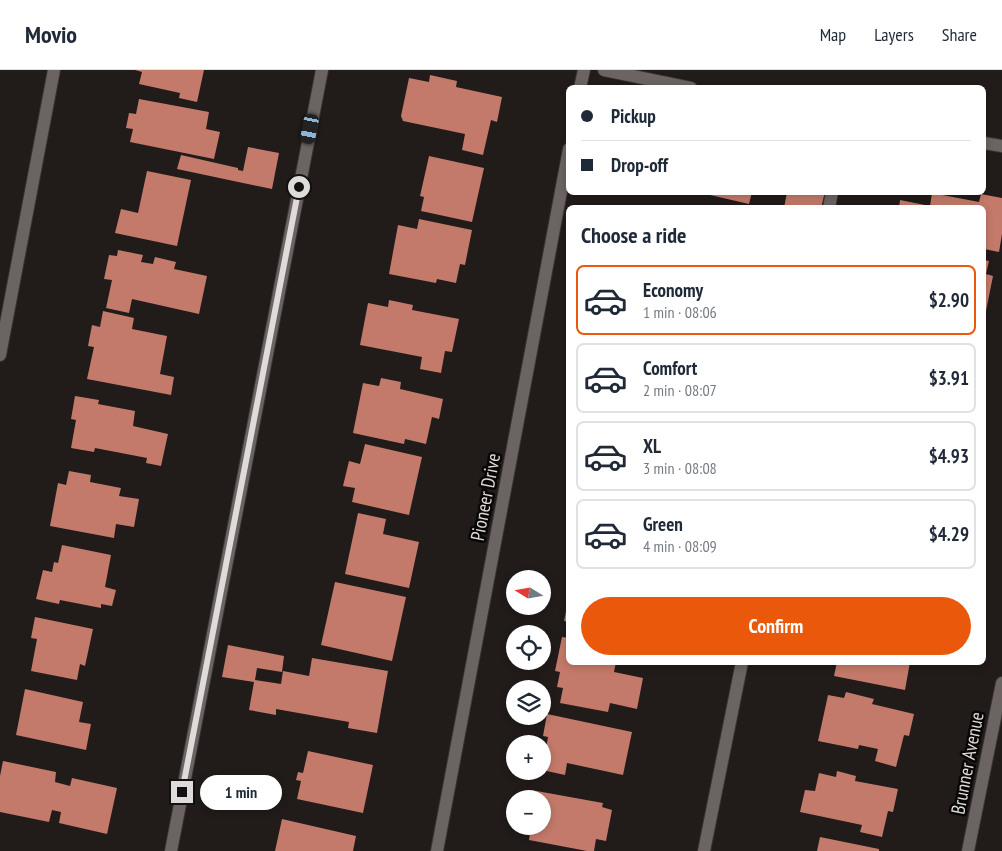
<!DOCTYPE html>
<html lang="en">
<head>
<meta charset="utf-8">
<style>
	:root { --surface:#fff; --page:#f2f2f3; --text:#1f2937; --muted:#747a83; --line:#e0e1e3; --accent:#ea580c }
	body { margin:0; font-family:"PT Sans Narrow",sans-serif; background:var(--page); color:var(--text); height:100vh; display:flex; flex-direction:column; font-size:19px; white-space:nowrap }
	* { box-sizing:border-box; margin:0 }
	p { font-size:16px; color:var(--muted) }
	.icon { flex:none; width:28px; height:28px; fill:none; stroke:currentColor; stroke-width:2; stroke-linecap:round; stroke-linejoin:round }
	.map { position:relative; flex:1; overflow:hidden }
	.sheet { position:absolute; left:566px; top:135px; width:420px; height:460px; display:flex; flex-direction:column; background:var(--surface); border-radius:8px; box-shadow:0 2px 8px #0003 }
	.sheet>* { flex:none }
	.banner { position:absolute; left:566px; top:15px; width:420px; height:110px; border-radius:8px; box-shadow:0 2px 8px #0003; display:grid; align-content:center; height:110px; padding:0 15px; background:var(--surface) }
	.needle { width:32px; rotate:281deg }
	.tools { position:absolute; left:506px; top:500px; display:grid; gap:10px }
	.tools a { display:grid; place-items:center; width:45px; height:45px; border-radius:50%; background:var(--surface); box-shadow:0 2px 8px #0003; font-size:25px }
	.end { position:absolute; width:22px; height:22px; margin:-11px; border:6px solid #dfdbda; background:#111; box-shadow:0 0 0 2px #111 }
	.from { border-radius:50% }
	.bubble { position:absolute; height:35px; border-radius:18px; background:var(--surface); box-shadow:0 2px 8px #0003; font-size:16px; font-weight:800; line-height:35px; text-align:center }
	.car { position:absolute; width:15px; height:30px; margin:-15px -8px; border-radius:6px; box-shadow:0 0 4px 1px #0007; background:linear-gradient(#222 24%,#8ab4d8 0 40%,#222 0 76%,#8ab4d8 0 86%,#222 0) }
	.banner b { display:flex; align-items:center; gap:18px; height:48px; font-size:19px }
	.banner b+b { border-top:1px solid var(--line) }
	.banner i { width:12px; height:12px; background:var(--text) }
	ul { padding:0; list-style:none }
	li { display:flex; align-items:center; gap:15px; height:70px; margin:0 10px 8px; padding:0 5px; border:2px solid var(--line); border-radius:8px }
	li div { flex:1 }
	li b { display:block; font-size:19px }
	li em { font-style:normal; font-weight:800 }
	li.on { border-color:var(--accent) }
	li>.icon { width:45px; height:45px; stroke-width:1.5 }
	h2 { padding:0 15px; font-size:22px; line-height:60px }
	.primary-button { display:flex; gap:10px; margin-top:auto; padding:10px 15px }
	.primary-button a { flex:1; height:58px; border-radius:30px; background:var(--accent); color:#fff; font-size:20px; font-weight:800; line-height:58px; text-align:center }
	header { display:flex; align-items:center; gap:30px; box-sizing:border-box; height:70px; padding:0 25px; background:var(--surface); border-bottom:1px solid var(--line) }
	header strong { font-size:24px }
	nav { display:flex; gap:28px; margin-inline-start:auto; font-size:18px }
	.map>svg:first-child { display:block }
</style>
</head>
<body>
<header>
<strong>Movio</strong>
<nav><a>Map</a><a>Layers</a><a>Share</a></nav>
</header>
<div class="map">
<svg width="1002" height="781" viewBox="0 0 1002 781">
	<rect width="100%" height="100%" fill="#211b1a"/>
	<path fill="#c37a6a" d="M 135,0 L 204,0 L 197,32 L 179,28 L 180,23 L 139,14 L 142,2 Z
		M 430,5 L 457,11 L 456,17 L 502,27 L 497,52 L 491,50 L 483,85 L 462,80 L 465,64 L 403,51 L 401,46 L 409,8 L 429,12 Z
		M 139,29 L 209,42 L 206,59 L 220,62 L 214,89 L 130,72 L 133,59 L 126,58 L 129,43 L 136,44 Z
		M 248,77 L 279,83 L 272,119 L 177,99 L 181,85 L 238,98 L 238,100 L 243,101 Z
		M 429,86 L 484,98 L 472,152 L 421,141 L 424,127 L 420,126 Z
		M 147,101 L 191,110 L 177,176 L 115,163 L 121,139 L 138,143 Z
		M 697,122 L 752,122 L 749,134 Z
		M 787,122 L 825,122 L 821,138 L 784,138 Z
		M 932,123 L 979,132 L 981,124 L 1002,128 L 1002,164 L 999,182 L 984,179 L 984,138 L 899,138 L 900,130 L 930,136 Z
		M 419,149 L 472,160 L 465,195 L 460,194 L 456,213 L 437,209 L 436,213 L 389,204 L 398,155 L 417,159 Z
		M 118,180 L 143,185 L 141,192 L 153,194 L 155,187 L 176,192 L 174,199 L 207,206 L 199,244 L 132,229 L 129,243 L 106,238 L 112,210 L 104,209 L 109,185 L 117,186 Z
		M 984,190 L 989,191 L 986,204 L 993,206 L 985,246 Z
		M 389,230 L 413,235 L 412,240 L 459,249 L 452,282 L 445,281 L 441,303 L 420,299 L 422,287 L 360,275 L 368,233 L 388,237 Z
		M 103,241 L 134,248 L 132,259 L 167,266 L 160,304 L 174,307 L 171,325 L 87,309 L 94,277 L 88,276 L 92,255 L 100,257 Z
		M 381,308 L 401,312 L 400,319 L 443,329 L 439,349 L 432,347 L 426,374 L 405,369 L 404,374 L 353,363 L 363,313 L 379,316 Z
		M 75,326 L 99,330 L 98,334 L 135,341 L 133,356 L 168,364 L 161,396 L 146,393 L 147,388 L 95,378 L 94,382 L 71,378 L 76,350 L 71,349 Z
		M 365,374 L 422,387 L 409,445 L 352,432 L 355,418 L 343,416 L 349,391 L 360,394 Z
		M 69,401 L 91,405 L 90,412 L 121,418 L 119,426 L 139,429 L 134,457 L 116,454 L 114,468 L 50,456 L 58,413 L 66,415 Z
		M 358,443 L 386,449 L 383,464 L 419,472 L 409,518 L 345,504 Z
		M 62,475 L 111,485 L 105,517 L 116,520 L 112,536 L 101,534 L 101,538 L 60,530 L 59,534 L 36,529 L 43,500 L 52,502 L 54,492 L 58,493 Z
		M 335,512 L 406,527 L 392,591 L 321,575 Z
		M 568,532 L 569,532 L 569,552 L 564,551 Z
		M 35,547 L 93,559 L 85,596 L 80,594 L 77,610 L 31,601 L 37,569 L 31,568 Z
		M 562,567 L 569,568 L 569,592 L 616,592 L 614,602 L 643,608 L 637,639 L 610,633 L 608,642 L 560,633 L 563,618 L 557,617 L 560,602 L 555,601 Z
		M 228,575 L 284,586 L 282,602 L 257,598 L 255,610 L 281,614 L 283,601 L 309,606 L 312,588 L 388,601 L 377,663 L 348,658 L 349,652 L 276,639 L 276,645 L 249,640 L 254,612 L 222,607 Z
		M 837,592 L 910,592 L 905,620 L 834,606 Z
		M 25,619 L 83,632 L 79,652 L 91,654 L 86,680 L 16,665 Z
		M 846,622 L 874,629 L 872,634 L 914,644 L 909,666 L 904,665 L 896,697 L 875,691 L 878,679 L 859,675 L 858,679 L 818,671 L 828,625 L 844,628 Z
		M 547,644 L 632,662 L 623,705 L 567,693 L 565,705 L 542,700 L 548,667 L 543,666 Z
		M 308,681 L 373,695 L 363,743 L 297,729 L 301,711 L 296,710 L 298,702 L 303,703 Z
		M 3,691 L 56,702 L 55,712 L 70,716 L 72,708 L 117,718 L 107,764 L 59,753 L 61,742 L 52,740 L 49,752 L 0,742 L 0,706 Z
		M 837,701 L 856,706 L 855,711 L 898,719 L 893,742 L 888,741 L 882,767 L 860,762 L 862,755 L 800,742 L 805,720 L 815,721 L 819,703 L 836,707 Z
		M 531,720 L 603,733 L 602,737 L 612,740 L 606,771 L 596,769 L 594,781 L 587,781 L 529,770 L 531,756 L 542,756 L 542,729 L 529,729 Z
		M 282,749 L 356,766 L 353,781 L 275,781 Z
		M 820,767 L 879,779 L 879,781 L 817,781 Z"/>
	<g fill="none" stroke-linecap="round" stroke-linejoin="round">
		<g stroke="#393534" stroke-width="14">
			<path id="lane" d="M 829,138 L 832,122
				M 171,781 L 322,0
				M 704,781 L 742,592"/>
		</g>
		<g stroke="#393534" stroke-width="14">
			<path id="street" d="M 604,0 L 691,18
				M 580,18 L 584,0
				M 984,73 L 1002,76
				M 0,285 L 54,0
				M 437,781 L 569,79
				M 968,781 L 1002,613"/>
		</g>
		<use href="#lane" stroke="#6b6463" stroke-width="12"/>
		<use href="#street" stroke="#6b6463" stroke-width="12"/>
	</g>
	<g fill="none" stroke-linecap="round" stroke-linejoin="round">
		<path stroke="#dfdbda" stroke-width="6" d="M 182,722 L 299,117"/>
	</g>
	<g text-anchor="middle" stroke-width="5" stroke-linejoin="round" paint-order="stroke">
		<g font-size="19" fill="#dfdbda" stroke="#090706">
			<text transform="translate(485 427) rotate(-79)" y="7">Pioneer Drive</text>
			<text transform="translate(967 693) rotate(-79)" y="7">Brunner Avenue</text>
		</g>
	</g>
</svg>
<div class="tools">
<a><svg class="needle" viewBox="-14 -14 28 28"><path d="M0-13l5 13h-10z" fill="#e53935"/><path d="M0 13l5-13h-10z" fill="#747a83"/></svg></a>
<a><svg class="icon" aria-label="locate" viewBox="0 0 24 24"><circle cx="12" cy="12" r="6"/><path d="M12 2v4M12 18v4M2 12h4M18 12h4"/></svg></a>
<a><svg class="icon" aria-label="layers" viewBox="0 0 24 24"><path d="M12 4l9 5-9 5-9-5zM3 14l9 5 9-5"/></svg></a>
<a>+</a>
<a>−</a>
</div>
<i class="end from" style="left:299px;top:117px"></i>
<i class="end" style="left:182px;top:722px"></i>
<div class="bubble" style="left:200px;top:705px;width:82px">1 min</div>
<i class="car" style="left:310px;top:59px;rotate:191deg"></i>
<div class="banner">
<b><i class="from"></i>Pickup</b>
<b><i></i>Drop-off</b>
</div>
<section class="sheet">
<h2>Choose a ride</h2>
<ul>
<li class="on"><svg class="icon" aria-label="car" viewBox="0 0 24 24"><path d="M5 17H2v-5l4-1 3-4h7l3 4 3 1v5h-3M9 17h6M6 11h13"/><circle cx="7" cy="17" r="2"/><circle cx="17" cy="17" r="2"/></svg><div><b>Economy</b><p>1 min · 08:06</p></div><em>$2.90</em></li>
<li><svg class="icon" aria-label="car" viewBox="0 0 24 24"><path d="M5 17H2v-5l4-1 3-4h7l3 4 3 1v5h-3M9 17h6M6 11h13"/><circle cx="7" cy="17" r="2"/><circle cx="17" cy="17" r="2"/></svg><div><b>Comfort</b><p>2 min · 08:07</p></div><em>$3.91</em></li>
<li><svg class="icon" aria-label="car" viewBox="0 0 24 24"><path d="M5 17H2v-5l4-1 3-4h7l3 4 3 1v5h-3M9 17h6M6 11h13"/><circle cx="7" cy="17" r="2"/><circle cx="17" cy="17" r="2"/></svg><div><b>XL</b><p>3 min · 08:08</p></div><em>$4.93</em></li>
<li><svg class="icon" aria-label="car" viewBox="0 0 24 24"><path d="M5 17H2v-5l4-1 3-4h7l3 4 3 1v5h-3M9 17h6M6 11h13"/><circle cx="7" cy="17" r="2"/><circle cx="17" cy="17" r="2"/></svg><div><b>Green</b><p>4 min · 08:09</p></div><em>$4.29</em></li>
</ul>
<div class="primary-button"><a>Confirm</a></div>
</section>
</div>
</body>
</html>
